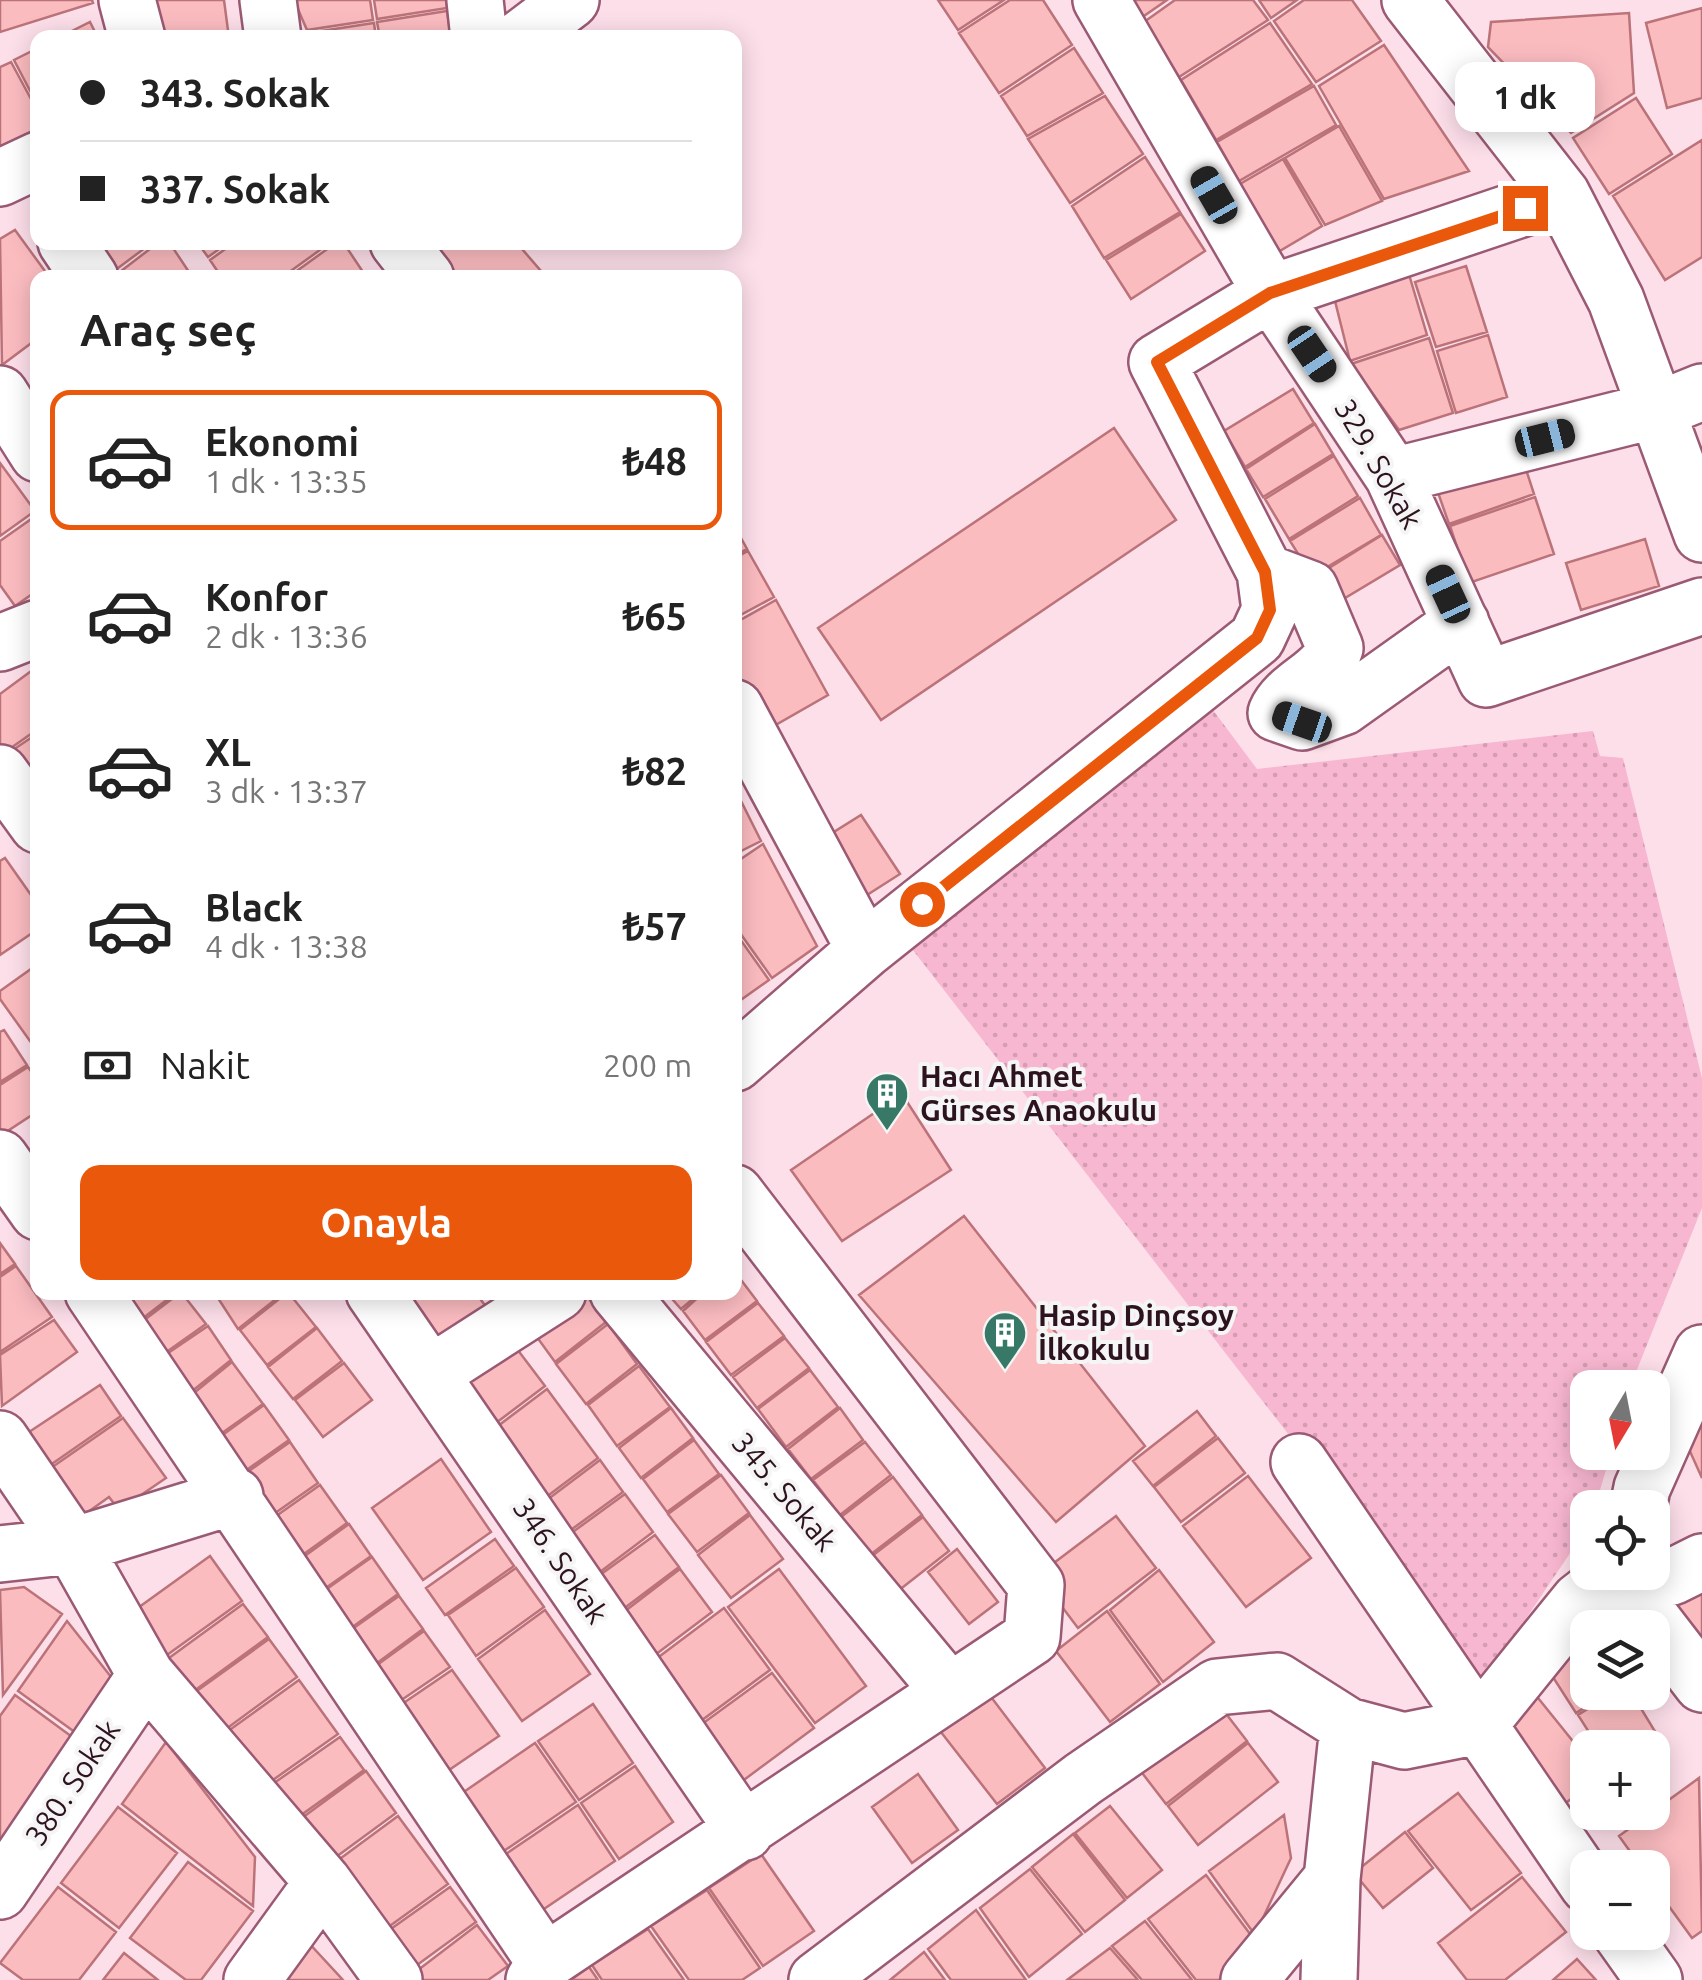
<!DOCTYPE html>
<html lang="tr">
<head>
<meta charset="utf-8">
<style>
	:root { --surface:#fff; --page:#f6f6f6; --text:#222; --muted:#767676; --line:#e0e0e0; --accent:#ea580c }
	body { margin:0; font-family:Ubuntu,sans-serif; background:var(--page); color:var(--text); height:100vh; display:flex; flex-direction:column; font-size:38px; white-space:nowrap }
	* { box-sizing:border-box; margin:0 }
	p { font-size:32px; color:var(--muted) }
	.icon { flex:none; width:55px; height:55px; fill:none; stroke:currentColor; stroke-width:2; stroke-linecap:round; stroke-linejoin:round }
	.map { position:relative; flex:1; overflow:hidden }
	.details { position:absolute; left:30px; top:270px; width:712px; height:1030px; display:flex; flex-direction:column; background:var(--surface); border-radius:20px; box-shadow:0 5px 25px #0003 }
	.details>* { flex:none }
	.top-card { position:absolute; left:30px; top:30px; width:712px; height:220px; border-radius:20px; box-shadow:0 5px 25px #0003; display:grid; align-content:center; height:220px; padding:0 50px; background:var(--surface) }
	.needle { width:65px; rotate:190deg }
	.controls { position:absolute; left:1570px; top:1370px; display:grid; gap:20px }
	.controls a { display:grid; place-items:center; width:100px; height:100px; border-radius:20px; background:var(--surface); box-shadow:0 5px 25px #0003; font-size:50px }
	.end { position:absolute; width:45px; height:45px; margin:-22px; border:12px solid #ea580c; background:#fff; box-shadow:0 0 0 5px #fff }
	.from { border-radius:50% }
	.bubble { position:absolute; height:70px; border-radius:20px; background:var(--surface); box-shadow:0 5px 25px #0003; font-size:32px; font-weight:700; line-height:70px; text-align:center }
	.car { position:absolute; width:30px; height:60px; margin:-30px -15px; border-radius:12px; box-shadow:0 0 8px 2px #0007; background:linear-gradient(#222 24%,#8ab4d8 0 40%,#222 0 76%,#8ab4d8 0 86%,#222 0) }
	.top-card b { display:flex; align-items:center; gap:35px; height:95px; font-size:38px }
	.top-card b+b { border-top:2px solid var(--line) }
	.top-card i { width:25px; height:25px; background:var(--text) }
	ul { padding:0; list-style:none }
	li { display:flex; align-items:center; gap:30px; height:140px; margin:0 20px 15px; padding:0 30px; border:5px solid transparent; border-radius:20px }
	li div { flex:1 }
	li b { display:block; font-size:38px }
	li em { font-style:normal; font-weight:700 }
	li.on { border-color:var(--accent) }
	li>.icon { width:90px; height:90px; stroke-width:1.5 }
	h2 { padding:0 50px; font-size:45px; line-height:120px }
	.pay { display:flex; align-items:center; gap:25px; height:110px; padding:0 50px; font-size:38px }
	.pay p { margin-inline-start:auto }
	.button { display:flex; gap:20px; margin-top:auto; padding:20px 50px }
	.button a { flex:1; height:115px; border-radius:20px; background:var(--accent); color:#fff; font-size:40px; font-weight:700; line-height:115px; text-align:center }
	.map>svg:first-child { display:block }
</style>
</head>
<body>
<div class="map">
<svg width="1702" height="1980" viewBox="0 0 1702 1980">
	<defs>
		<pattern id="park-dots" width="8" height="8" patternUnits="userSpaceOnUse" patternTransform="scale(2.5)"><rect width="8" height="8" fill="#f8b7d0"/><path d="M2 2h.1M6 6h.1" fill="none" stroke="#d59cb2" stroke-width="1.8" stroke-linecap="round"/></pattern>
	</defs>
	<rect width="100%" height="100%" fill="#fddfea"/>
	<path fill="url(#park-dots)" d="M 1195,686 L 1257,769 L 1593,731 L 1600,756 L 1623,758 L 1702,1078 L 1702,1208 L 1630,1387 L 1588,1388 L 1588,1452 L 1611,1453 L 1595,1507 L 1588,1508 L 1587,1528 L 1482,1684 L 909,945 Z"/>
	<path fill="#fbbcc0" stroke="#bb7379" stroke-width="2.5" d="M 0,0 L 92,0 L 93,3 L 0,32 Z
		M 143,0 L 224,0 L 229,38 L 154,38 Z
		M 294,0 L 370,0 L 373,20 L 307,30 Z
		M 374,0 L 446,0 L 447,8 L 377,19 Z
		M 938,0 L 1004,0 L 958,30 Z
		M 1010,0 L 1043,0 L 1072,45 L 999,93 L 959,33 Z
		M 1129,0 L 1167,0 L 1141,18 Z
		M 1175,0 L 1253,0 L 1268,20 L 1179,77 L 1144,22 Z
		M 1259,0 L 1297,0 L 1271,18 Z
		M 1304,0 L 1352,0 L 1381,41 L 1316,82 L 1274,21 Z
		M 1702,8 L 1702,98 L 1667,108 L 1646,23 Z
		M 447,11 L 451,38 L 380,38 L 377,22 Z
		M 1629,13 L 1634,93 L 1571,133 L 1488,47 L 1491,22 Z
		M 90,22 L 98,38 L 58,38 Z
		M 374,23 L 376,38 L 310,38 L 308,33 Z
		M 1270,23 L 1312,84 L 1216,140 L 1181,80 Z
		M 1384,45 L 1469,171 L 1384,199 L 1319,86 Z
		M 38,48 L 38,106 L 14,60 Z
		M 1074,48 L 1103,93 L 1027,136 L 1001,96 Z
		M 11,62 L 38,112 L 38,128 L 0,147 L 0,67 Z
		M 1314,86 L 1336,125 L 1239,181 L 1217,142 Z
		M 1105,96 L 1143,154 L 1070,203 L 1028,139 Z
		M 1636,98 L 1672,154 L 1609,194 L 1573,138 Z
		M 1339,126 L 1382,201 L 1325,225 L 1285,158 Z
		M 1702,140 L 1702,257 L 1665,280 L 1613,196 Z
		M 1145,157 L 1180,212 L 1104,258 L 1072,206 Z
		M 1283,159 L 1322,226 L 1278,252 L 1240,184 Z
		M 1181,214 L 1205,251 L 1131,299 L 1106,260 Z
		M 15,230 L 50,278 L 38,278 L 38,338 L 2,365 L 0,239 Z
		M 88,242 L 153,242 L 110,274 Z
		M 159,242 L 169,242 L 193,278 L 112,278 Z
		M 197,242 L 229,242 L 208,257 Z
		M 235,242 L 331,242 L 281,278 L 222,278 L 210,260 Z
		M 337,242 L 343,242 L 367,278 L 287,278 Z
		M 417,242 L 516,242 L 547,278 L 439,278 Z
		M 1405,261 L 1427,335 L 1350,361 L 1331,285 Z
		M 1466,266 L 1487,332 L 1436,347 L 1415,282 Z
		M 1488,335 L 1507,397 L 1456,413 L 1437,351 Z
		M 1429,338 L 1453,413 L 1399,430 L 1351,364 Z
		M 1293,389 L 1314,423 L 1245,467 L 1224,431 Z
		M 1315,424 L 1333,454 L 1263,497 L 1246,469 Z
		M 1114,428 L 1176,520 L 881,720 L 818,628 Z
		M 1520,451 L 1534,494 L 1449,524 L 1434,481 Z
		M 1334,456 L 1358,496 L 1289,539 L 1265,499 Z
		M 0,463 L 35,511 L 0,536 Z
		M 1535,497 L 1554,554 L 1469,583 L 1450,526 Z
		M 1360,498 L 1381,535 L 1312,576 L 1290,541 Z
		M 37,515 L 38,590 L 15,606 L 0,585 L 0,541 Z
		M 735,527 L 747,549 L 735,555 Z
		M 1382,535 L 1400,565 L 1330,607 L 1313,578 Z
		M 1645,539 L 1659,586 L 1581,610 L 1566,563 Z
		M 748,551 L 774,597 L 735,618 L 735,558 Z
		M 776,600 L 828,695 L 765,731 L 735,678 L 735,623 Z
		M 38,666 L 38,729 L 5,752 L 0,745 L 0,694 Z
		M 38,733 L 38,795 L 7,754 Z
		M 735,789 L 761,841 L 735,854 Z
		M 861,815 L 900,874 L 856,902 L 818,842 Z
		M 763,844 L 817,946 L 772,978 L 735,926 L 735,863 Z
		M 5,858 L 38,905 L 38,929 L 0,955 L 0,861 Z
		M 735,932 L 769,980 L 735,1004 Z
		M 38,964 L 38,1035 L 30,1041 L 0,999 L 0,991 Z
		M 4,1030 L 27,1065 L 0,1082 L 0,1032 Z
		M 28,1067 L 38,1081 L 38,1111 L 0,1136 L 0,1085 Z
		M 902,1094 L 951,1170 L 842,1241 L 791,1170 Z
		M 964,1216 L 1145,1446 L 1056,1522 L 859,1295 Z
		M 0,1243 L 15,1264 L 0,1274 Z
		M 16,1266 L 52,1317 L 0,1352 L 0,1277 Z
		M 735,1272 L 757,1301 L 705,1340 L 683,1311 L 704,1292 L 735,1292 Z
		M 97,1292 L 177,1292 L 125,1332 Z
		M 181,1292 L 206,1324 L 148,1365 L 126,1334 Z
		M 214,1292 L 285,1292 L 238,1329 Z
		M 288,1292 L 316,1327 L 267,1365 L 240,1330 Z
		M 397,1292 L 475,1292 L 487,1308 L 436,1345 Z
		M 584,1292 L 606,1322 L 555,1362 L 526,1322 Z
		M 666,1292 L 701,1292 L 681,1309 Z
		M 758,1303 L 784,1336 L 731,1375 L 706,1342 Z
		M 54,1320 L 77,1352 L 2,1406 L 0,1355 Z
		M 608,1324 L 637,1364 L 586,1404 L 556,1364 Z
		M 208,1326 L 231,1360 L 176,1404 L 149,1366 Z
		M 317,1328 L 342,1361 L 293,1399 L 268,1367 Z
		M 785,1338 L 809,1368 L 757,1408 L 733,1377 Z
		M 514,1345 L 545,1386 L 480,1435 L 449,1393 Z
		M 232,1362 L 263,1404 L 205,1445 L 178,1406 Z
		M 344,1363 L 372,1400 L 323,1437 L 295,1400 Z
		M 639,1366 L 670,1407 L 617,1446 L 588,1405 Z
		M 810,1370 L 838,1407 L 786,1447 L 758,1409 Z
		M 100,1385 L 121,1416 L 46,1468 L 23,1436 Z
		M 547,1389 L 598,1458 L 533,1507 L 482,1438 Z
		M 264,1405 L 289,1440 L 231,1481 L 206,1447 Z
		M 1702,1405 L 1702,1478 L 1688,1447 Z
		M 671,1408 L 693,1438 L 641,1478 L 619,1448 Z
		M 840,1408 L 863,1440 L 811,1479 L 788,1449 Z
		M 1197,1411 L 1216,1436 L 1153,1486 L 1133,1461 Z
		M 123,1418 L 166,1478 L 119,1510 L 109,1497 L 81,1517 L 48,1470 Z
		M 1218,1438 L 1245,1473 L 1181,1522 L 1154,1487 Z
		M 694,1440 L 719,1474 L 667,1512 L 643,1479 Z
		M 290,1442 L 318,1483 L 261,1523 L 232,1483 Z
		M 865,1442 L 891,1475 L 840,1515 L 813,1480 Z
		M 441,1459 L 491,1532 L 423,1580 L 372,1508 Z
		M 600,1460 L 623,1492 L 557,1540 L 535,1509 Z
		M 721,1475 L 749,1513 L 697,1552 L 668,1514 Z
		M 1248,1476 L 1311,1558 L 1246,1607 L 1183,1526 Z
		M 893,1477 L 922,1515 L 870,1555 L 841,1517 Z
		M 320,1485 L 347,1523 L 290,1564 L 262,1526 Z
		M 625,1494 L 653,1532 L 588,1581 L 559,1542 Z
		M 750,1515 L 783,1559 L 731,1598 L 698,1555 Z
		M 1116,1516 L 1156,1568 L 1078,1628 L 1038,1575 Z
		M 923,1517 L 949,1551 L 898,1591 L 872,1556 Z
		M 349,1524 L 371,1556 L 313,1597 L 291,1566 Z
		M 655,1535 L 679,1567 L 614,1616 L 589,1583 Z
		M 495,1539 L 514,1566 L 445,1615 L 426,1588 Z
		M 957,1549 L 998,1602 L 969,1624 L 928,1572 Z
		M 210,1556 L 242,1601 L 167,1655 L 135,1610 Z
		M 372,1557 L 398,1594 L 340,1636 L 314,1598 Z
		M 516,1568 L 544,1607 L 476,1656 L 448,1615 Z
		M 680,1569 L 712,1612 L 647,1661 L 616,1618 Z
		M 779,1569 L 866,1686 L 815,1723 L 728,1607 Z
		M 1159,1570 L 1214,1642 L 1163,1682 L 1110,1610 Z
		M 24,1587 L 62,1614 L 3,1695 L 0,1590 Z
		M 1702,1591 L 1702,1659 L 1663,1612 Z
		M 399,1596 L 423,1629 L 365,1672 L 341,1637 Z
		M 243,1604 L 268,1637 L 194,1691 L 169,1658 Z
		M 724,1608 L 770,1670 L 690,1729 L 644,1668 Z
		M 545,1610 L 590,1674 L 522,1721 L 478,1659 Z
		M 1107,1611 L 1160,1684 L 1110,1722 L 1056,1651 Z
		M 67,1621 L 119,1687 L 83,1738 L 18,1691 Z
		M 424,1631 L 450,1667 L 400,1701 L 366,1673 Z
		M 269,1639 L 297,1677 L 222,1732 L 194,1693 Z
		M 1588,1647 L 1588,1692 L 1609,1692 L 1576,1713 L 1549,1671 Z
		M 452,1670 L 499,1736 L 449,1770 L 402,1704 Z
		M 772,1673 L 814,1728 L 733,1788 L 691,1732 Z
		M 299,1680 L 338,1734 L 263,1787 L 224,1734 Z
		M 1530,1688 L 1588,1760 L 1588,1786 L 1558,1809 L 1496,1731 Z
		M 985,1689 L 1045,1768 L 997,1804 L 937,1727 Z
		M 1615,1692 L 1631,1692 L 1656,1733 L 1633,1748 L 1599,1748 L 1578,1715 Z
		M 15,1695 L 79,1742 L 0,1848 L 0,1716 Z
		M 1217,1702 L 1247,1741 L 1166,1804 L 1136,1765 Z
		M 593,1704 L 633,1763 L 579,1800 L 538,1741 Z
		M 340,1737 L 364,1770 L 290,1823 L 264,1790 Z
		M 166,1742 L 255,1857 L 253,1906 L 122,1804 Z
		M 535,1743 L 576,1802 L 495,1857 L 455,1798 Z
		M 1248,1743 L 1278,1782 L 1198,1845 L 1168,1806 Z
		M 635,1766 L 673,1822 L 619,1859 L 581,1803 Z
		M 366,1771 L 396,1813 L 321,1868 L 291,1826 Z
		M 918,1774 L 958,1830 L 912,1863 L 872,1807 Z
		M 1699,1778 L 1702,1931 L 1692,1938 L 1652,1883 L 1652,1868 L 1642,1868 L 1619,1836 Z
		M 1458,1793 L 1521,1873 L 1471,1910 L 1408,1831 Z
		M 578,1805 L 615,1861 L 535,1915 L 497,1860 Z
		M 1110,1806 L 1162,1870 L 1127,1898 L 1075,1833 Z
		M 118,1807 L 177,1853 L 119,1928 L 61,1883 Z
		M 1284,1815 L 1291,1858 L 1255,1935 L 1209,1871 Z
		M 398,1816 L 448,1884 L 387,1928 L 337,1861 Z
		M 1405,1832 L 1433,1868 L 1383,1908 L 1354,1873 Z
		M 1073,1834 L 1125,1900 L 1085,1932 L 1032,1867 Z
		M 761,1854 L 814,1931 L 763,1966 L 709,1888 Z
		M 188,1862 L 253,1911 L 201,1980 L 186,1980 L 130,1938 Z
		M 1030,1869 L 1082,1934 L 1029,1977 L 980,1908 Z
		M 1206,1875 L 1253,1938 L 1246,1953 L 1219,1980 L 1196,1980 L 1148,1919 Z
		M 1522,1877 L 1566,1932 L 1505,1980 L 1467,1980 L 1438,1943 Z
		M 58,1887 L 116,1932 L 79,1980 L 23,1980 L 0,1963 Z
		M 450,1887 L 476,1922 L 402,1976 L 388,1931 Z
		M 707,1890 L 760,1968 L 742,1980 L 689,1980 L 651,1926 Z
		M 976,1910 L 1026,1980 L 951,1980 L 928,1949 Z
		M 1145,1921 L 1192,1980 L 1142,1980 L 1112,1946 Z
		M 477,1925 L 508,1966 L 488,1980 L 405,1980 Z
		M 295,1928 L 343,1980 L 259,1980 Z
		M 648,1929 L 684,1980 L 602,1980 L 592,1965 Z
		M 1110,1948 L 1138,1980 L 1067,1980 Z
		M 924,1952 L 945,1980 L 890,1980 Z
		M 124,1953 L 158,1980 L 103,1980 Z
		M 1577,1959 L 1596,1980 L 1553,1980 Z
		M 589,1967 L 598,1980 L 571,1980 L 572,1979 Z"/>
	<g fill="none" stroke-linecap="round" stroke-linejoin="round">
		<g stroke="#9b5a74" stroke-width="60">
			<path id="minor" d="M 127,0 L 137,38
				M 268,0 L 273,38
				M 475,0 L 479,38
				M 1101,0 L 1271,293 L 1393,476 L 1486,679 L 1702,606
				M 1410,0 L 1562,195 L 1616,300 L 1702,534
				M 521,38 L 571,0
				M 0,178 L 38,160
				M 66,242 L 90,278
				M 398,242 L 426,278
				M 0,394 L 38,454
				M 1393,476 L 1660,409 L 1702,392
				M 1265,572 L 1310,589 L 1335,648 C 1327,676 1288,685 1276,713 L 1302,722 L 1343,707 L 1461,623
				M 0,643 L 38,628
				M 735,708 L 865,950
				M 0,773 L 38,825
				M 735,1063 L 865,950 L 1257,638 L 1270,610 L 1265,572 L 1157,362 L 1271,293 L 1562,195
				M 0,1158 L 38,1212
				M 93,1292 L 545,1962
				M 374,1292 L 745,1832
				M 618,1292 L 950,1692
				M 432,1373 L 558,1292
				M 0,1439 L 73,1546 L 146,1675 L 323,1882 L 394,1980
				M 1299,1462 L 1588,1885
				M 1638,1508 L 1642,1488 L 1702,1353
				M 0,1554 L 73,1546 L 235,1496
				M 1625,1572 L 1625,1584 L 1702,1684
				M 1652,1572 L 1672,1577 L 1702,1562
				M 0,1891 L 146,1675
				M 1620,1932 L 1654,1980
				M 252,1980 L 323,1882
				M 534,1980 L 545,1962 L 1032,1637 L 1036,1585 L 735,1193
				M 817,1980 L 1083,1779 L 1217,1687 L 1277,1681 L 1348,1726 L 1404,1741 L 1478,1726 L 1579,1601 L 1616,1572
				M 1249,1980 L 1332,1879
				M 1329,1980 L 1332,1879 L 1348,1726"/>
		</g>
		<use href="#minor" stroke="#fff" stroke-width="55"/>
	</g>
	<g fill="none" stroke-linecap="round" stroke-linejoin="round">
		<path stroke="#ea580c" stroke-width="12" d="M 922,904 L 1257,638 L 1270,610 L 1265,572 L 1157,362 L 1270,293 L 1525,208"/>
	</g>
	<defs>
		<g id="building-pin" transform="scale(2.25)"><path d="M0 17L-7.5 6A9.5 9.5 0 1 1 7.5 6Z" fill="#377867" stroke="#f5f5f5"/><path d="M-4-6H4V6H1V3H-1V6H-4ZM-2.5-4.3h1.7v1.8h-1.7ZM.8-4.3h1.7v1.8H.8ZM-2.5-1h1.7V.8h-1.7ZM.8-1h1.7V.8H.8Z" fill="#fff"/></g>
	</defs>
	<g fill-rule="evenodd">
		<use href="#building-pin" x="887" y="1094"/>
		<use href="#building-pin" x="1005" y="1333"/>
	</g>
	<g text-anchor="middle" stroke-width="8" stroke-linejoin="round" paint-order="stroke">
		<g font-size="30" fill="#2d131e" stroke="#f5f5f5">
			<text transform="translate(1378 464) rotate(60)" y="10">329. Sokak</text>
			<text transform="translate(784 1492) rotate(50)" y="10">345. Sokak</text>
			<text transform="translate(560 1561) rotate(56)" y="10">346. Sokak</text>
			<text transform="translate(73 1783) rotate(-56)" y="10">380. Sokak</text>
		</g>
		<g font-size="30" font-weight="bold" fill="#2d131e" stroke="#f5f5f5" text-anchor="start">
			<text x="920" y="1087">Hacı Ahmet<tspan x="920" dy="34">Gürses Anaokulu</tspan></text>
			<text x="1038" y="1326">Hasip Dinçsoy<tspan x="1038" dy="34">İlkokulu</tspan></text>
		</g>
	</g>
</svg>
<div class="controls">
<a><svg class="needle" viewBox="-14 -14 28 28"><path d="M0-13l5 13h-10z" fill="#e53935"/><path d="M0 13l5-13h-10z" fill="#767676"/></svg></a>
<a><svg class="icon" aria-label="locate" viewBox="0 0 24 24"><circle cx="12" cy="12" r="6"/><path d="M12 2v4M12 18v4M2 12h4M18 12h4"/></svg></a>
<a><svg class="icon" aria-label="layers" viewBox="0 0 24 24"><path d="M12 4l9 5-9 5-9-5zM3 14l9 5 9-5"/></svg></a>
<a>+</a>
<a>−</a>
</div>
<i class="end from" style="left:922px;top:904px"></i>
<i class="end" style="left:1525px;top:208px"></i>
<div class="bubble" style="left:1455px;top:62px;width:140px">1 dk</div>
<i class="car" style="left:1214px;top:195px;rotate:330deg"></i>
<i class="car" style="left:1312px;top:354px;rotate:146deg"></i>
<i class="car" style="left:1545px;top:438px;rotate:76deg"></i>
<i class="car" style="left:1448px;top:594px;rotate:335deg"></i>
<i class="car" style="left:1302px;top:722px;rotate:289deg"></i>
<div class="top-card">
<b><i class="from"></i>343. Sokak</b>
<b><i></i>337. Sokak</b>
</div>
<section class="details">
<h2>Araç seç</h2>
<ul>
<li class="on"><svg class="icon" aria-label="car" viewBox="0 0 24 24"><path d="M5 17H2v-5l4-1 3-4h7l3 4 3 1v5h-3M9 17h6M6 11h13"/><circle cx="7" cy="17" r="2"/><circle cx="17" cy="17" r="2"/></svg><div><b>Ekonomi</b><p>1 dk · 13:35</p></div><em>₺48</em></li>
<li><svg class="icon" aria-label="car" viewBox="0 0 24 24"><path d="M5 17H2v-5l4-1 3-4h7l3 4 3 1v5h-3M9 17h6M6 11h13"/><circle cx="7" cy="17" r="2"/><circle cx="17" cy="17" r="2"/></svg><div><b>Konfor</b><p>2 dk · 13:36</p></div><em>₺65</em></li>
<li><svg class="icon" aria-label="car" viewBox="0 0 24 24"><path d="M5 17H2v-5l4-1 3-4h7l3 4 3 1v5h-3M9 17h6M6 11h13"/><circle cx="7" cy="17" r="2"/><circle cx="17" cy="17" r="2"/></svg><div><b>XL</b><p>3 dk · 13:37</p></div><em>₺82</em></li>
<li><svg class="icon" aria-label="car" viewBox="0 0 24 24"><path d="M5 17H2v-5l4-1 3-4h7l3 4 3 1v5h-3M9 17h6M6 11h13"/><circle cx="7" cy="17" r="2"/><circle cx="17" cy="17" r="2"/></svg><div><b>Black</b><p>4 dk · 13:38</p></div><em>₺57</em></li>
</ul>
<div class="pay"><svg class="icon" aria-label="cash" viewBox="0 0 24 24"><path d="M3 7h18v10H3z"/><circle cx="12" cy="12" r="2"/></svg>Nakit<p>200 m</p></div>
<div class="button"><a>Onayla</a></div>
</section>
</div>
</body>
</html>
